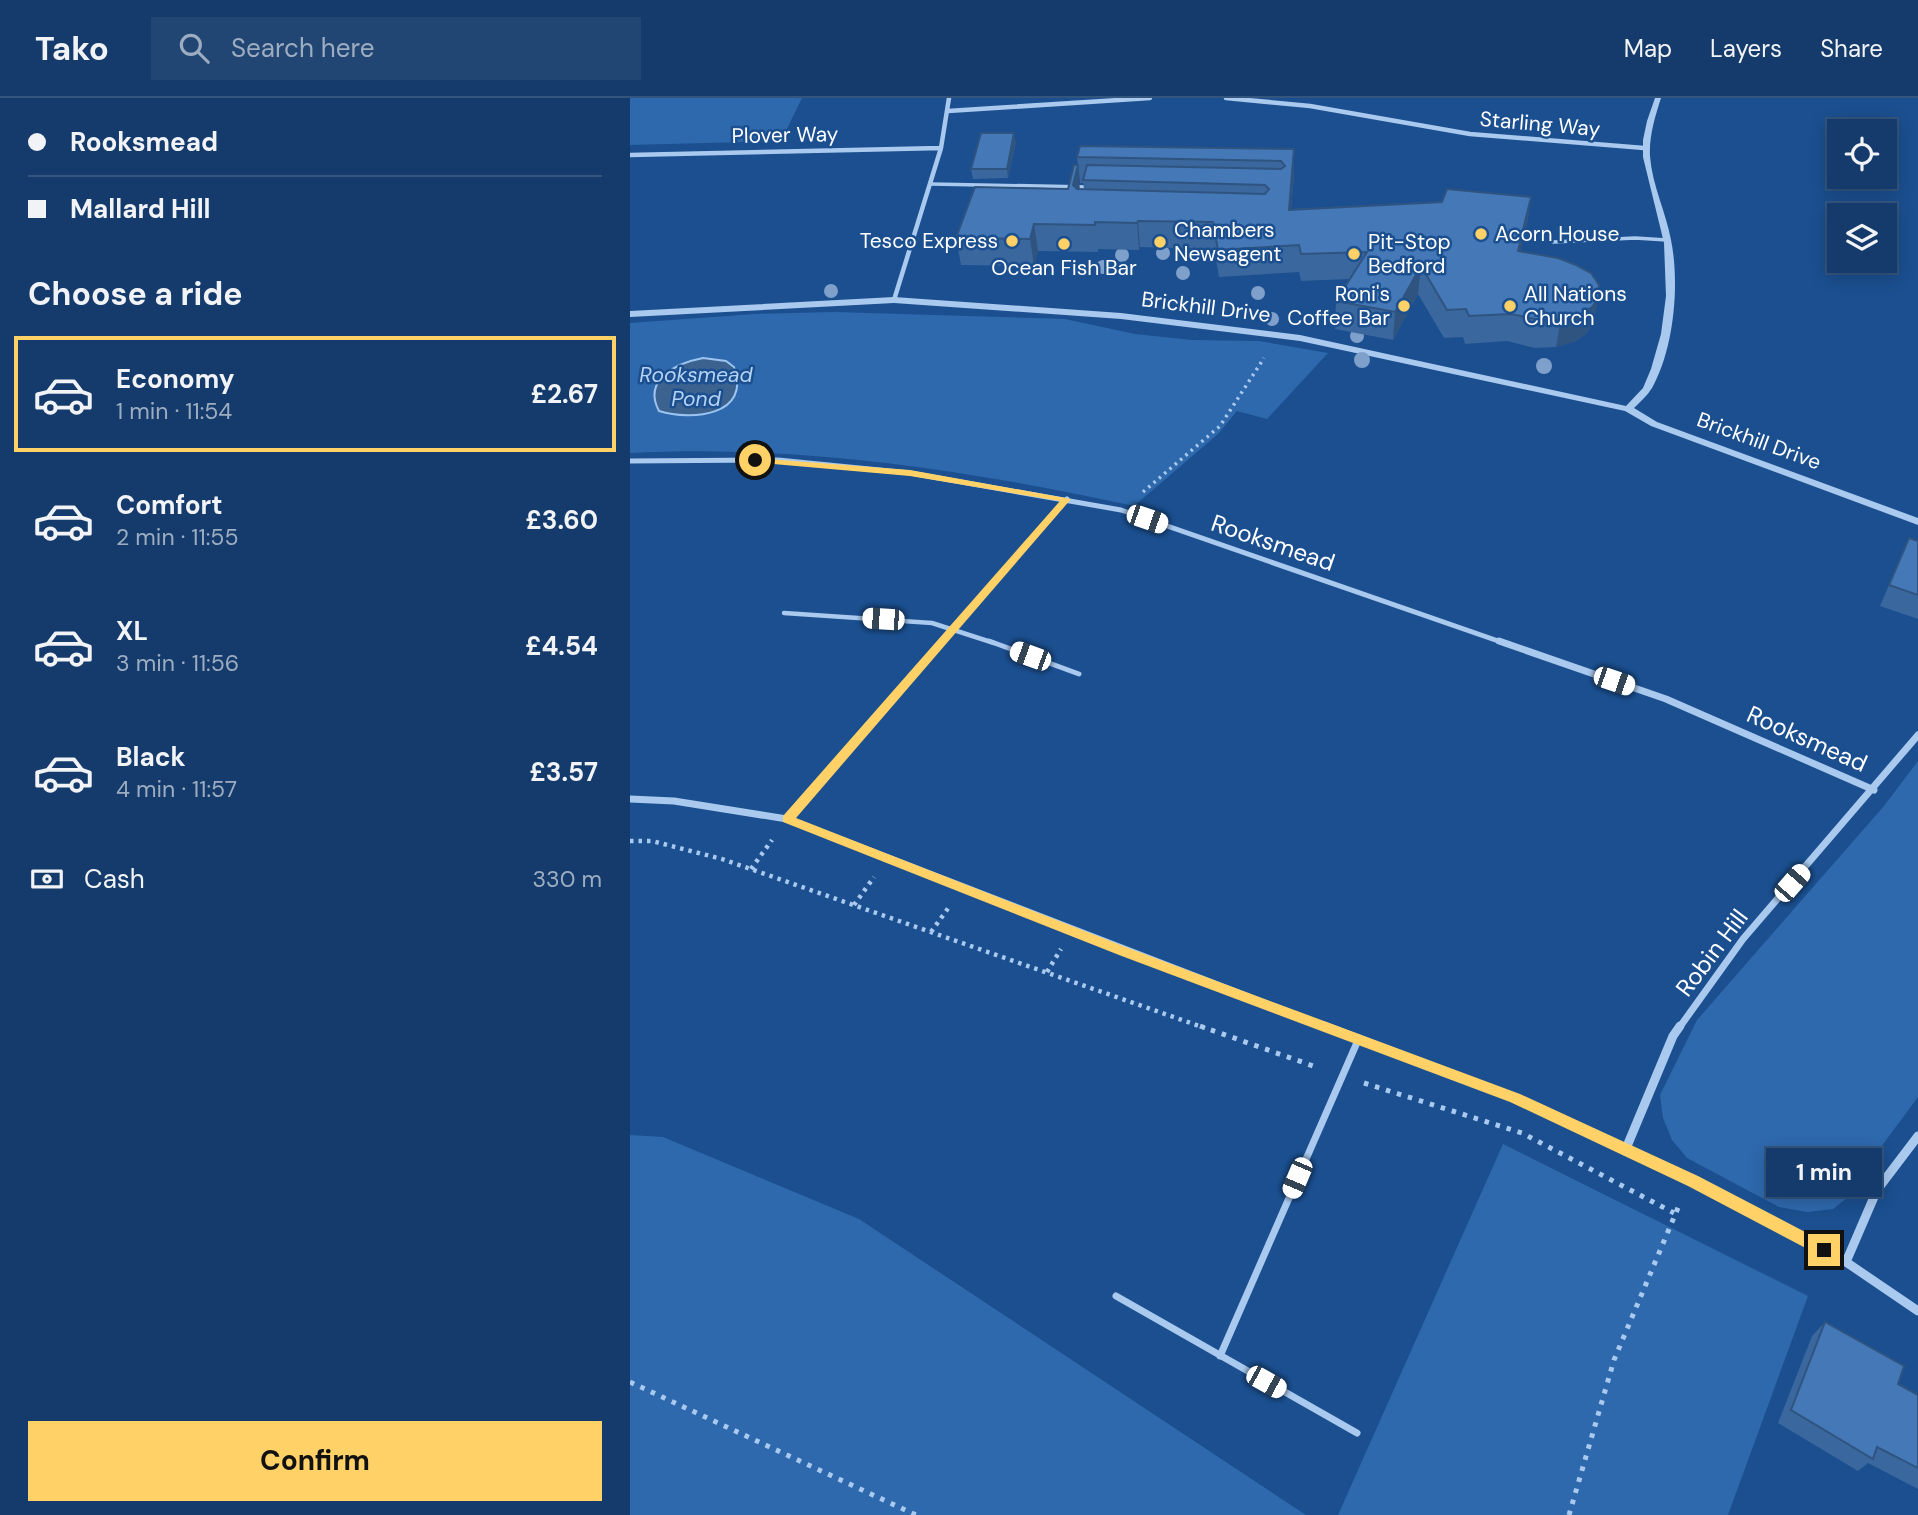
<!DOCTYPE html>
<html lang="en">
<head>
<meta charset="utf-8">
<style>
	:root { --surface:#143b6b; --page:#214673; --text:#f1f3f6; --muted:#9dadc1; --line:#33557e; --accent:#ffd166 }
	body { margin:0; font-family:"DM Sans",sans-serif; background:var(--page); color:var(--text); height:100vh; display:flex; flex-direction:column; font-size:26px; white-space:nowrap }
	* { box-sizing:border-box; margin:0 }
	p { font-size:23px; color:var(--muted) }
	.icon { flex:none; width:38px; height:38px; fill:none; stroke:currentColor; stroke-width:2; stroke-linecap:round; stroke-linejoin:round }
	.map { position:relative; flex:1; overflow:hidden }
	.panel { display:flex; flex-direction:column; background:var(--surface); width:630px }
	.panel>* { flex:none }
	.hud { display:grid; align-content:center; height:154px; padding:0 28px; background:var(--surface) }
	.fabs { position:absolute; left:1197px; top:21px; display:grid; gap:14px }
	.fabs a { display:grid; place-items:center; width:70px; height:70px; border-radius:0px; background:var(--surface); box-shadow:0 4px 18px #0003,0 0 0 2px var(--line); font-size:35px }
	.end { position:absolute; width:32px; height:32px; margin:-16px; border:9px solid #ffd166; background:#111; box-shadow:0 0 0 4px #111 }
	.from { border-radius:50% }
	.bubble { position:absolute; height:49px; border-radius:0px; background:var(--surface); box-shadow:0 4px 18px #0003,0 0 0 2px var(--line); font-size:23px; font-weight:700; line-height:49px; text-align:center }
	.car { position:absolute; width:21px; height:42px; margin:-21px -10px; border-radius:9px; box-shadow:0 0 5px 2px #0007; background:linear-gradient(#fff 24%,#345 0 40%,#fff 0 76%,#345 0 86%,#fff 0) }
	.hud b { display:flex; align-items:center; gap:24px; height:66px; font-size:26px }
	.hud b+b { border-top:2px solid var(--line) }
	.hud i { width:18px; height:18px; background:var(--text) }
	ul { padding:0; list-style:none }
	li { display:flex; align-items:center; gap:21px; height:116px; margin:0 14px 10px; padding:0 14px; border:4px solid transparent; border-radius:0px }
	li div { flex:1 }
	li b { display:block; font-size:26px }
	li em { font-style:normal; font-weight:700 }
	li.on { border-color:var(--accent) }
	li>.icon { width:63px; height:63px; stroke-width:1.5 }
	h2 { padding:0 28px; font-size:32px; line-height:84px }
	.pay { display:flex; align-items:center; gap:18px; height:77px; padding:0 28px; font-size:26px }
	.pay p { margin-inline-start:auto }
	.cta { display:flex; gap:14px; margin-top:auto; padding:14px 28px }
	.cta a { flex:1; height:80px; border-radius:0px; background:var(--accent); color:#111; font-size:28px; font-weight:700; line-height:80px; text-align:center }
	header { display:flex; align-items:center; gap:42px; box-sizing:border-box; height:98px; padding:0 35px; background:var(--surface); border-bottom:2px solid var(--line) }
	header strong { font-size:33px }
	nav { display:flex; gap:38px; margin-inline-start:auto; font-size:24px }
	.search { width:490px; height:63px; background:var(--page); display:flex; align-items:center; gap:18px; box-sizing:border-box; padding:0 24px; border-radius:0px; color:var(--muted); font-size:26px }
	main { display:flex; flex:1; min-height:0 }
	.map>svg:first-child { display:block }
</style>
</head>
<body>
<header>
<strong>Tako</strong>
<div class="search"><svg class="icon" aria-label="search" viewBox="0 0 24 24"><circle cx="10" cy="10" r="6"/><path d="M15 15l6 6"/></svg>Search here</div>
<nav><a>Map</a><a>Layers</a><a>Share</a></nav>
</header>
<main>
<section class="panel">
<div class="hud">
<b><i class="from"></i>Rooksmead</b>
<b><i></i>Mallard Hill</b>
</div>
<h2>Choose a ride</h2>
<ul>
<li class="on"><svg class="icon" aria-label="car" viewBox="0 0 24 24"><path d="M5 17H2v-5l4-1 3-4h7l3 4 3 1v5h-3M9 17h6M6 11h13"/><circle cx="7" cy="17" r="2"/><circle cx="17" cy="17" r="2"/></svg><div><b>Economy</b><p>1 min · 11:54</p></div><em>£2.67</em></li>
<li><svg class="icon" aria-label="car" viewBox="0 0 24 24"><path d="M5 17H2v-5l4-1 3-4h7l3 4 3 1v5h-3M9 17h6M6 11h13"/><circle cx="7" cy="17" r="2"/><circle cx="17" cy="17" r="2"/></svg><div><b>Comfort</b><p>2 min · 11:55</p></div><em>£3.60</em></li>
<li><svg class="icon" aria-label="car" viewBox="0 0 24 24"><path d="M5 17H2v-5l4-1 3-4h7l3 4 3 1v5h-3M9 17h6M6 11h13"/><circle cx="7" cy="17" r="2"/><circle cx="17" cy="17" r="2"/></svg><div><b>XL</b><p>3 min · 11:56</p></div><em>£4.54</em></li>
<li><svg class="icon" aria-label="car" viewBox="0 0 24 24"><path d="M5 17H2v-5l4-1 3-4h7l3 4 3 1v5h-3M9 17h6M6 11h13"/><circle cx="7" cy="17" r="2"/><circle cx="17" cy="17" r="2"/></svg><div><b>Black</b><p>4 min · 11:57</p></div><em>£3.57</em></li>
</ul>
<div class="pay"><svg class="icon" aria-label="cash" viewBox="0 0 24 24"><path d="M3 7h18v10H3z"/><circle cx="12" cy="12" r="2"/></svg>Cash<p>330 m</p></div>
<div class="cta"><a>Confirm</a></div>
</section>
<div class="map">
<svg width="1288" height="1417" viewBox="0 0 1288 1417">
	<rect width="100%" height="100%" fill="#1b4f8f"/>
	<path fill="#2e69ad" d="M 0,0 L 172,0 L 151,43 L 0,47 Z
		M 205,214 L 435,221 L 505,236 L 562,242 L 629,243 L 698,255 L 637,321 L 607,313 L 588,336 L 504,408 C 338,372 170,346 0,355 L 0,225 L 124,216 Z
		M 1288,663 L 1288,999 L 1228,1080 L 1218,1099 L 1203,1111 L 1177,1114 L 1149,1109 L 1057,1060 L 1042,1042 L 1033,1020 L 1030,997 L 1067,922 L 1254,708 Z
		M 0,1037 L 33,1039 L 229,1121 L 676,1417 L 0,1417 Z
		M 873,1046 L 1178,1198 L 1098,1417 L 708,1417 Z"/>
	<path fill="#3c6290" stroke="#9cc4f0" stroke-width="2" d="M 73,260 L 96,263 L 104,269 C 122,318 61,323 29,313 C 12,281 47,265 73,260 Z"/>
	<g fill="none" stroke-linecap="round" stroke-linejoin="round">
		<path stroke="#a9c9ee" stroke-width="3.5" stroke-dasharray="2.5 4.5" stroke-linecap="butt" d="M 513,394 L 590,328 L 634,260"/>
		<path stroke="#a9c9ee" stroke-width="4.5" stroke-dasharray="3.5 5" stroke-linecap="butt" d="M 0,743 L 22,743 L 92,761 L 575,930
			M 121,771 L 142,742
			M 224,807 L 244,779
			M 301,834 L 319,809
			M 417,874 L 431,851"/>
		<path stroke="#a9c9ee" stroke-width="5" stroke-dasharray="4.5 7" stroke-linecap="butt" d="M 570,928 L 689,970
			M 734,985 L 892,1035 L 1044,1115
			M 0,1284 L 286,1417
			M 939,1417 L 984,1262 L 1050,1105"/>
		<path stroke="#a9c9ee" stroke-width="3.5" d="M 301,86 L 459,89
			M 923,144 L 1005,140 L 1037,142"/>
		<path stroke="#a9c9ee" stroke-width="4.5" d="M 154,515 L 302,525 L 364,545"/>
		<path stroke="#a9c9ee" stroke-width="5" d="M 359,543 L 449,576"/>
		<path stroke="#a9c9ee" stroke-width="7" d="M 486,1198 L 727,1335
			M 590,1258 L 729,940"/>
		<path stroke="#a9c9ee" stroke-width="4.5" d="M 596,0 L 680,8 L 840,36 L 1014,50
			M 318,13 L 520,0
			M 0,57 L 311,50
			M 264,202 L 311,50 L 319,0"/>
		<path stroke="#a9c9ee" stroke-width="5" d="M 0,363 L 148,362 L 280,375 L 491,412 L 874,545
			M 311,545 L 437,401"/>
		<path stroke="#a9c9ee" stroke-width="7" d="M 869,543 L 1036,601 L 1244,692
			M 0,701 L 44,703 L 157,721 L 699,930
			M 157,721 L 313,543
			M 1049,930 L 1113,841 L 1288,637"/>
		<path stroke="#a9c9ee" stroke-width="9" d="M 694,928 L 885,1000 L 1063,1083 L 1216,1164 L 1288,1213
			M 995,1053 L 1043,938 L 1050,928
			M 1216,1164 L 1247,1092 L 1288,1038"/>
		<path fill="#a9c9ee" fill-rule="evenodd" d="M 1025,0 L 1031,0 C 1025,19 1019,38 1020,58 C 1022,87 1036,114 1041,142 C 1050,186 1044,251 1022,290 C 1017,298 1010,304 1004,310 L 1027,324 L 1288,420 L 1288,427 L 1021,328 L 995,313 L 670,243 L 491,221 L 264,205 L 0,219 L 0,213 L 264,199 L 491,215 L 670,237 L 996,308 L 1013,290 L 1021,271 L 1031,236 L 1036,198 L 1034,145 L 1013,59 L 1013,42 L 1017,23 Z"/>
	</g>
	<g fill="#7ea0ca">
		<circle cx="533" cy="155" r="7"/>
		<circle cx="492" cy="157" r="7"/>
		<circle cx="473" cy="169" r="7"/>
		<circle cx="553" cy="175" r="7"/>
		<circle cx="201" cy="193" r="7"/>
		<circle cx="628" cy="195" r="7"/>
		<circle cx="642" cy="221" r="7"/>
		<circle cx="727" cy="238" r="7"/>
		<circle cx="732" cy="262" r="8"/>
		<circle cx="914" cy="268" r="8"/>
	</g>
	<path fill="#3a679d" d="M 386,44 L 378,80 L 343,81 L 341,71 Z
		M 664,51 L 664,77 L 661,111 L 901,99 L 897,126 L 890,153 L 963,226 L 956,236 L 944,244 L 926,249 L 905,250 L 877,243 L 835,246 L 833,239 L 814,240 L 788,196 L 763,242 L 705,231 L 706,203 L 720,181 L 671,183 L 669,174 L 589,179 L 584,151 L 510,149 L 509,152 L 468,151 L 468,154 L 408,153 L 404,168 L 331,167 L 326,140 L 454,91 L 453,85 L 450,85 L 447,59 Z
		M 1279,440 L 1288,443 L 1288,521 L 1250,508 Z
		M 1195,1224 L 1268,1286 L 1288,1297 L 1288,1391 L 1238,1365 L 1228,1373 L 1148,1325 L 1182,1238 Z"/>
	<path fill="#305480" d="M 384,35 L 386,44 L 378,80 L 377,71 Z
		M 664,51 L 664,77 L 659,138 L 659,112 Z
		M 448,67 L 450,93 L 443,87 Z
		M 901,99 L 897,126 L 884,180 L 888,153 Z
		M 508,123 L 510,149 L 509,152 L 507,125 Z
		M 404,126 L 408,153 L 404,168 L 400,141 Z
		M 791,168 L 788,196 L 763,242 L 765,214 Z
		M 969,199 L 963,226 L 956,236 L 944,244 L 926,249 L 931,221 Z"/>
	<path fill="#4478b7" stroke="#305480" stroke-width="2" d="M 351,35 L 384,35 L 377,71 L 341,71 Z
		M 450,48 L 664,51 L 659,112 L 812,104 L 817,91 L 901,99 L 888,153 L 928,160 L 946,167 L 961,175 L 969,187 L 969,199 L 962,209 L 949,217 L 931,221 L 910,222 L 881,216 L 839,218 L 836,211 L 817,212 L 791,168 L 765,214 L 706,203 L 737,154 L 671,156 L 669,147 L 588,152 L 583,124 L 508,123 L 507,125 L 465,124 L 465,127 L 404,126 L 400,141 L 326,140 L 345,89 L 438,91 L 444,67 L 448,67 L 443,87 L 447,91 L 635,96 L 639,91 L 635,87 L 453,82 L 457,67 L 651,71 L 655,68 L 651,63 L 447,59 Z
		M 1279,440 L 1288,443 L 1288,497 L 1259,487 Z
		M 1195,1224 L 1274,1268 L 1268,1286 L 1288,1297 L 1288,1370 L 1247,1349 L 1243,1361 L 1161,1312 Z"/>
	<path fill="#ffd166" d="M 125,360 L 280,372 L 441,401 L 166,720 L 498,850 L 890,996 L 1068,1078 L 1200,1147 L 1202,1152 L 1200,1157 L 1189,1157 L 1058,1088 L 880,1004 L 489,857 L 153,724 L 153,718 L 430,403 L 280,378 L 121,364 L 120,362 Z"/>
	<g fill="#ffd166" stroke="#1b4f8f" stroke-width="2.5">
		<circle cx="851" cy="136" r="7"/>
		<circle cx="382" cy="143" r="7"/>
		<circle cx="530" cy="144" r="7"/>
		<circle cx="434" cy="146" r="7"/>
		<circle cx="724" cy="156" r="7"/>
		<circle cx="774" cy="208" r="7"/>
		<circle cx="880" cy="208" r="7"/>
	</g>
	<g text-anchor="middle" stroke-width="5" stroke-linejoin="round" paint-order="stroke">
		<g font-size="21" fill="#fff" stroke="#1b4f8f">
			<text transform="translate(910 26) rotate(5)" y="7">Starling Way</text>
			<text transform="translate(155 37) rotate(-1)" y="7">Plover Way</text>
			<text transform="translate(576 209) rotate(7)" y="7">Brickhill Drive</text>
			<text transform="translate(1129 343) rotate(20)" y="7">Brickhill Drive</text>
		</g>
		<g font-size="21" fill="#fff" stroke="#1b4f8f" text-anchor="start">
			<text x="544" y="139">Chambers<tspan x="544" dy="24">Newsagent</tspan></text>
			<text x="865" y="143">Acorn House</text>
			<text x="368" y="150" text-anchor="end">Tesco Express</text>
			<text x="738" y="151">Pit-Stop<tspan x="738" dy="24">Bedford</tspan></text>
			<text x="434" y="177" text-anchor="middle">Ocean Fish Bar</text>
			<text x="760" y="203" text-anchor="end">Roni's<tspan x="760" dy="24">Coffee Bar</tspan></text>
			<text x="894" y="203">All Nations<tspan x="894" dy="24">Church</tspan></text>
		</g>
		<g font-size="21" font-style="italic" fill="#b5d3f5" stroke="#1b4f8f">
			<text x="66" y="284">Rooksmead<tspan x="66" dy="24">Pond</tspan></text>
		</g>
		<g font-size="24" fill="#fff" stroke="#1b4f8f">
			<text transform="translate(643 445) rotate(19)" y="8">Rooksmead</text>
			<text transform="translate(1177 641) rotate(24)" y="8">Rooksmead</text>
			<text transform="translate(1082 855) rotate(-53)" y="8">Robin Hill</text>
		</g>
	</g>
</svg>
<div class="fabs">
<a><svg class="icon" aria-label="locate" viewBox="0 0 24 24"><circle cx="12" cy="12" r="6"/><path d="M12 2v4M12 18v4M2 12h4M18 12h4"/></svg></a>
<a><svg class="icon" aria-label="layers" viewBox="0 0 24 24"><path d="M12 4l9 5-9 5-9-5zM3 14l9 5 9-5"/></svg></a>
</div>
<i class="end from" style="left:125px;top:362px"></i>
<i class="end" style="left:1194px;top:1152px"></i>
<div class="bubble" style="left:1136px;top:1050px;width:116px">1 min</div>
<i class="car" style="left:517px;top:421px;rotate:109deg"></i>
<i class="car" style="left:253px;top:521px;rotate:274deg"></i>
<i class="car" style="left:400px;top:558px;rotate:290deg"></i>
<i class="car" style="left:984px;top:583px;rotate:109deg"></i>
<i class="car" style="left:1162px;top:785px;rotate:41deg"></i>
<i class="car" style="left:667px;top:1080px;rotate:203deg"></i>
<i class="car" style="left:636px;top:1284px;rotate:119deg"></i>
</div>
</main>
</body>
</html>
